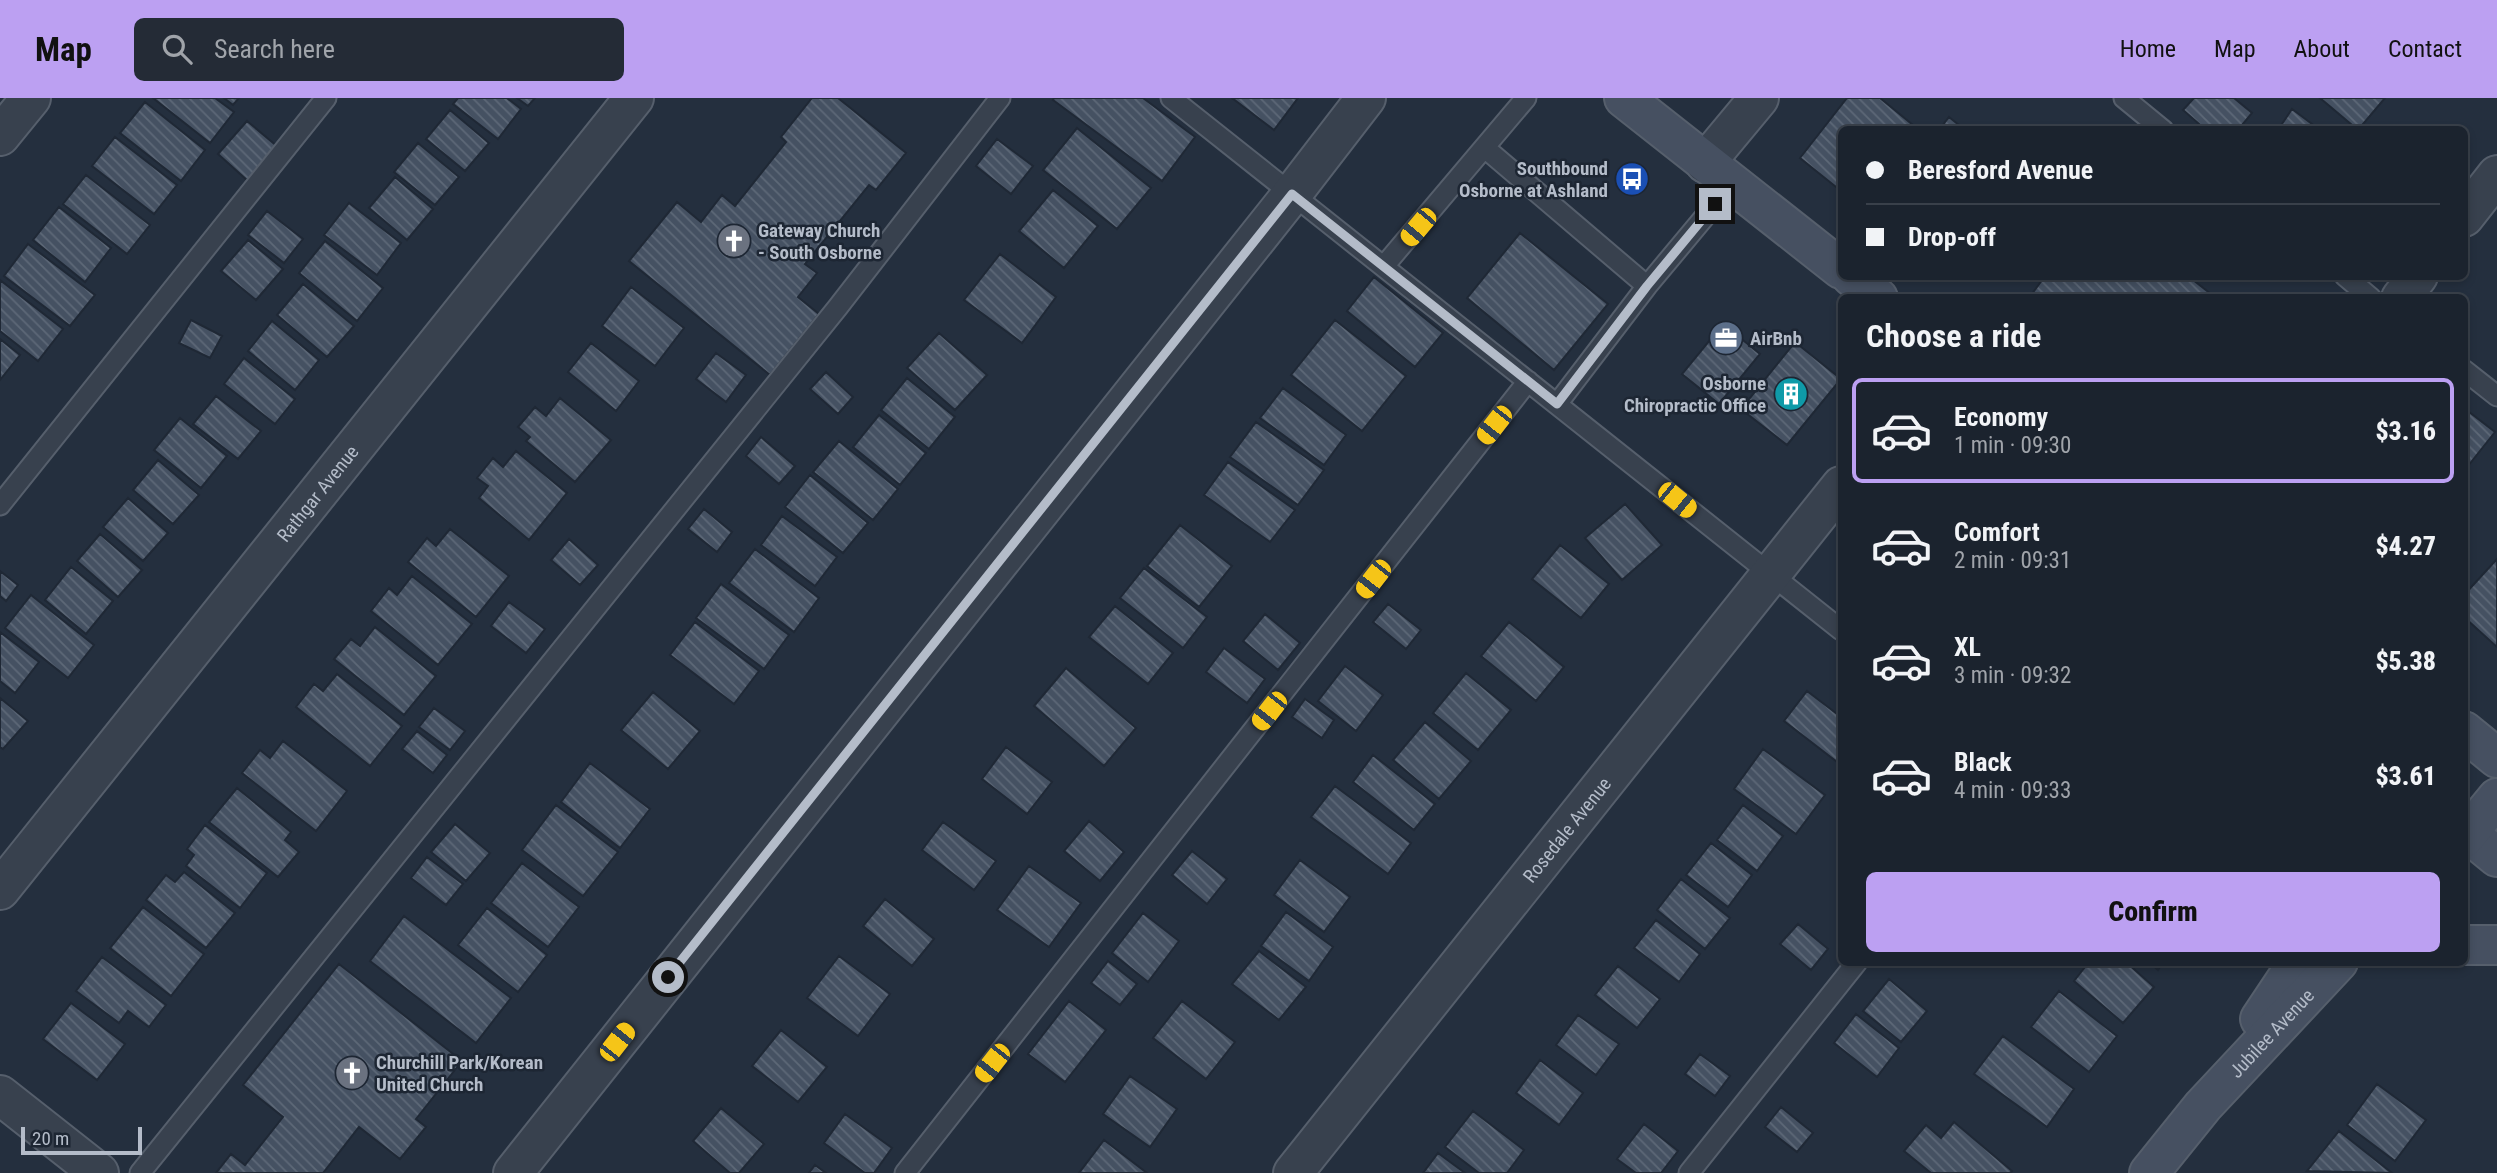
<!DOCTYPE html>
<html lang="en">
<head>
<meta charset="utf-8">
<style>
	:root { --surface:#1b232e; --page:#242b36; --text:#f1f3f6; --muted:#a0a4aa; --line:#39404a; --accent:#bca0f2 }
	body { margin:0; font-family:"Roboto Condensed",sans-serif; background:var(--page); color:var(--text); height:100vh; display:flex; flex-direction:column; font-size:26px; white-space:nowrap }
	* { box-sizing:border-box; margin:0 }
	p { font-size:23px; color:var(--muted) }
	.icon { flex:none; width:38px; height:38px; fill:none; stroke:currentColor; stroke-width:2; stroke-linecap:round; stroke-linejoin:round }
	.map { position:relative; flex:1; overflow:hidden }
	.panel { position:absolute; left:1838px; top:196px; width:630px; height:672px; display:flex; flex-direction:column; background:var(--surface); border-radius:10px; box-shadow:0 4px 10px #0003,0 0 0 2px var(--line) }
	.panel>* { flex:none }
	.guide { position:absolute; left:1838px; top:28px; width:630px; height:154px; border-radius:10px; box-shadow:0 4px 10px #0003,0 0 0 2px var(--line); display:grid; align-content:center; height:154px; padding:0 28px; background:var(--surface) }
	.scale { position:absolute; left:21px; bottom:18px; width:121px; box-sizing:border-box; padding-left:7px; border:4px solid #b4bcc9; border-top:0; font-size:19px; line-height:24px; white-space:nowrap; color:#b4bcc9; -webkit-text-stroke:5px #1d2633; paint-order:stroke }
	.end { position:absolute; width:32px; height:32px; margin:-16px; border:9px solid #b4bcc9; background:#111; box-shadow:0 0 0 4px #111 }
	.from { border-radius:50% }
	.car { position:absolute; width:21px; height:42px; margin:-21px -10px; border-radius:9px; box-shadow:0 0 5px 2px #0007; background:linear-gradient(#f5c518 24%,#345 0 40%,#f5c518 0 76%,#345 0 86%,#f5c518 0) }
	.guide b { display:flex; align-items:center; gap:24px; height:66px; font-size:26px }
	.guide b+b { border-top:2px solid var(--line) }
	.guide i { width:18px; height:18px; background:var(--text) }
	ul { padding:0; list-style:none }
	li { display:flex; align-items:center; gap:21px; height:105px; margin:0 14px 10px; padding:0 14px; border:4px solid transparent; border-radius:10px }
	li div { flex:1 }
	li b { display:block; font-size:26px }
	li em { font-style:normal; font-weight:800 }
	li.active { border-color:var(--accent) }
	li>.icon { width:63px; height:63px; stroke-width:1.5 }
	h2 { padding:0 28px; font-size:32px; line-height:84px }
	.cta { display:flex; gap:14px; margin-top:auto; padding:14px 28px }
	.cta a { flex:1; height:80px; border-radius:10px; background:var(--accent); color:#111; font-size:28px; font-weight:800; line-height:80px; text-align:center }
	header { display:flex; align-items:center; gap:42px; box-sizing:border-box; height:98px; padding:0 35px; background:var(--accent); color:#111 }
	header strong { font-size:33px }
	nav { display:flex; gap:38px; margin-inline-start:auto; font-size:24px }
	.search { width:490px; height:63px; background:var(--page); display:flex; align-items:center; gap:18px; box-sizing:border-box; padding:0 24px; border-radius:10px; color:var(--muted); font-size:26px }
	.map>svg:first-child { display:block }
</style>
</head>
<body>
<header>
<strong>Map</strong>
<div class="search"><svg class="icon" aria-label="search" viewBox="0 0 24 24"><circle cx="10" cy="10" r="6"/><path d="M15 15l6 6"/></svg>Search here</div>
<nav><a>Home</a><a>Map</a><a>About</a><a>Contact</a></nav>
</header>
<div class="map">
<svg width="2497" height="1075" viewBox="0 0 2497 1075">
	<defs>
		<pattern id="building-back-hatch" width="6" height="6" patternUnits="userSpaceOnUse" patternTransform="scale(1.75)"><rect width="6" height="6" fill="#455162"/><path d="M-1 5l2 2M0 0l6 6M5-1l2 2" fill="none" stroke="#5d6877"/></pattern>
	</defs>
	<rect width="100%" height="100%" fill="#242f3e"/>
	<path fill="url(#building-back-hatch)" stroke="#1f2835" stroke-width="2" d="M 153,0 L 215,0 L 234,14 L 210,45 Z
		M 224,0 L 239,0 L 233,7 Z
		M 458,0 L 507,0 L 521,11 L 498,41 L 453,6 Z
		M 517,0 L 535,0 L 528,8 Z
		M 812,0 L 838,0 L 906,55 L 876,92 L 869,87 L 805,166 L 817,175 L 798,199 L 819,216 L 770,277 L 629,163 L 677,104 L 701,124 L 722,97 L 735,108 L 786,44 L 781,39 Z
		M 1054,0 L 1143,0 L 1195,39 L 1162,83 L 1053,2 Z
		M 1232,0 L 1298,0 L 1274,32 Z
		M 1847,0 L 1880,0 L 1919,32 L 1841,32 L 1841,93 L 1800,60 Z
		M 2194,0 L 2234,0 L 2252,15 L 2238,32 L 2206,32 L 2183,12 Z
		M 2320,0 L 2385,0 L 2358,32 Z
		M 145,4 L 205,52 L 181,83 L 120,35 Z
		M 2292,11 L 2320,32 L 2278,32 Z
		M 450,12 L 489,45 L 465,73 L 426,41 Z
		M 1949,19 L 1965,32 L 1939,32 Z
		M 247,23 L 278,49 L 248,83 L 218,56 Z
		M 1077,30 L 1151,90 L 1117,131 L 1043,72 Z
		M 115,39 L 177,87 L 154,116 L 92,68 Z
		M 997,41 L 1033,68 L 1011,96 L 976,68 Z
		M 418,45 L 459,79 L 435,107 L 394,74 Z
		M 86,77 L 150,127 L 127,156 L 63,106 Z
		M 395,79 L 433,111 L 407,142 L 369,110 Z
		M 1053,92 L 1098,128 L 1064,170 L 1019,133 Z
		M 349,105 L 401,145 L 377,177 L 324,137 Z
		M 59,109 L 111,150 L 85,184 L 33,142 Z
		M 267,113 L 303,141 L 284,165 L 248,137 Z
		M 1520,135 L 1608,206 L 1554,272 L 1467,200 Z
		M 248,142 L 283,171 L 256,202 L 221,173 Z
		M 325,143 L 383,190 L 357,223 L 299,175 Z
		M 28,146 L 95,197 L 70,228 L 4,178 Z
		M 1000,156 L 1056,199 L 1022,245 L 964,202 Z
		M 2045,178 L 2188,178 L 2216,200 L 2029,200 Z
		M 1374,179 L 1443,235 L 1415,269 L 1347,213 Z
		M 0,182 L 63,231 L 38,263 L 0,233 Z
		M 303,186 L 354,228 L 327,259 L 277,217 Z
		M 631,189 L 684,230 L 655,268 L 602,228 Z
		M 191,222 L 222,238 L 210,260 L 179,245 Z
		M 1335,222 L 1406,278 L 1362,333 L 1291,277 Z
		M 272,223 L 319,262 L 295,292 L 248,253 Z
		M 1723,226 L 1760,256 L 1719,306 L 1682,276 Z
		M 939,235 L 987,277 L 955,312 L 907,270 Z
		M 0,241 L 20,257 L 0,282 Z
		M 1795,244 L 1841,281 L 1787,347 L 1741,311 Z
		M 591,245 L 639,283 L 616,313 L 568,274 Z
		M 716,255 L 746,277 L 726,304 L 696,281 Z
		M 244,260 L 295,301 L 275,326 L 224,286 Z
		M 826,274 L 853,299 L 838,316 L 810,291 Z
		M 907,280 L 955,319 L 929,351 L 881,312 Z
		M 1283,290 L 1346,337 L 1324,367 L 1260,320 Z
		M 216,298 L 261,333 L 238,361 L 193,326 Z
		M 560,300 L 611,342 L 575,384 L 526,343 L 530,339 L 518,329 L 535,309 L 546,318 Z
		M 2464,310 L 2495,334 L 2464,373 Z
		M 879,317 L 926,355 L 900,387 L 853,349 Z
		M 180,320 L 227,358 L 201,390 L 154,352 Z
		M 1256,324 L 1324,372 L 1298,407 L 1230,359 Z
		M 761,339 L 795,368 L 779,386 L 746,358 Z
		M 839,343 L 898,391 L 873,422 L 813,374 Z
		M 516,353 L 567,395 L 529,442 L 479,400 L 488,388 L 477,380 L 493,360 L 503,369 Z
		M 158,362 L 199,397 L 173,426 L 133,392 Z
		M 1228,364 L 1295,412 L 1270,444 L 1204,397 Z
		M 810,377 L 868,425 L 843,455 L 785,409 Z
		M 128,400 L 168,435 L 143,463 L 103,429 Z
		M 1625,406 L 1662,447 L 1622,482 L 1585,440 Z
		M 704,411 L 732,434 L 717,454 L 688,431 Z
		M 782,418 L 837,459 L 815,488 L 761,447 Z
		M 1180,427 L 1232,468 L 1199,509 L 1147,468 Z
		M 450,431 L 509,478 L 476,519 L 408,464 L 427,440 L 436,448 Z
		M 100,436 L 142,472 L 118,499 L 77,463 Z
		M 569,441 L 598,467 L 580,487 L 551,462 Z
		M 1560,447 L 1609,486 L 1581,520 L 1532,481 Z
		M 755,451 L 819,500 L 794,534 L 729,485 Z
		M 2497,461 L 2497,549 L 2464,519 L 2464,497 Z
		M 71,469 L 113,503 L 86,536 L 45,502 Z
		M 1144,470 L 1207,519 L 1183,550 L 1120,500 Z
		M 0,473 L 18,487 L 6,503 L 0,498 Z
		M 412,478 L 472,526 L 438,567 L 371,513 L 389,490 L 397,497 Z
		M 721,486 L 789,537 L 764,571 L 696,520 Z
		M 31,497 L 94,547 L 68,580 L 5,530 Z
		M 509,504 L 545,531 L 526,555 L 491,528 Z
		M 1388,506 L 1421,532 L 1406,551 L 1373,524 Z
		M 1115,508 L 1173,555 L 1148,586 L 1089,539 Z
		M 1265,516 L 1300,545 L 1278,572 L 1243,543 Z
		M 695,524 L 759,573 L 734,606 L 670,557 Z
		M 1509,524 L 1564,569 L 1536,603 L 1481,558 Z
		M 375,529 L 436,578 L 404,617 L 334,561 L 351,541 L 360,548 Z
		M 0,534 L 39,564 L 15,595 L 0,583 Z
		M 1224,550 L 1265,581 L 1247,605 L 1206,574 Z
		M 1345,568 L 1383,597 L 1356,633 L 1318,603 Z
		M 1066,570 L 1136,630 L 1104,668 L 1034,608 Z
		M 1466,575 L 1511,612 L 1478,652 L 1433,615 Z
		M 337,576 L 402,628 L 370,668 L 296,609 L 314,586 L 323,593 Z
		M 1807,593 L 1841,619 L 1841,667 L 1784,623 Z
		M 653,594 L 700,633 L 668,671 L 621,632 Z
		M 0,600 L 28,623 L 3,651 L 0,649 Z
		M 1305,601 L 1334,622 L 1322,640 L 1292,619 Z
		M 434,610 L 465,633 L 450,652 L 419,629 Z
		M 1425,624 L 1471,663 L 1439,701 L 1393,662 Z
		M 417,633 L 447,657 L 433,675 L 402,651 Z
		M 283,643 L 347,693 L 316,733 L 242,675 L 260,652 L 270,660 Z
		M 1006,649 L 1052,684 L 1027,716 L 982,681 Z
		M 1763,651 L 1825,697 L 1796,736 L 1734,691 Z
		M 1373,657 L 1435,706 L 1414,732 L 1353,684 Z
		M 590,665 L 650,711 L 620,750 L 561,704 Z
		M 1335,688 L 1411,745 L 1388,776 L 1311,719 Z
		M 237,690 L 291,734 L 285,742 L 299,754 L 278,779 L 209,724 Z
		M 556,707 L 618,754 L 583,798 L 522,752 Z
		M 1743,707 L 1783,738 L 1757,773 L 1717,742 Z
		M 1089,723 L 1124,754 L 1100,783 L 1064,753 Z
		M 943,724 L 996,763 L 974,792 L 922,752 Z
		M 455,726 L 490,755 L 466,783 L 431,754 Z
		M 205,727 L 267,775 L 240,810 L 186,768 L 194,757 L 187,751 Z
		M 1711,745 L 1752,777 L 1728,809 L 1686,777 Z
		M 1192,753 L 1227,781 L 1207,806 L 1172,777 Z
		M 427,759 L 463,786 L 446,807 L 411,780 Z
		M 1300,762 L 1350,799 L 1324,834 L 1274,797 Z
		M 522,765 L 579,809 L 548,849 L 491,805 Z
		M 1029,768 L 1081,805 L 1049,849 L 997,812 Z
		M 184,774 L 235,815 L 206,850 L 146,802 L 166,777 L 175,784 Z
		M 1681,781 L 1730,820 L 1705,851 L 1657,812 Z
		M 885,801 L 934,841 L 912,868 L 863,828 Z
		M 143,809 L 204,856 L 171,898 L 110,850 Z
		M 487,810 L 547,857 L 518,894 L 458,847 Z
		M 1286,814 L 1333,849 L 1309,883 L 1261,848 Z
		M 1143,815 L 1179,843 L 1148,884 L 1112,855 Z
		M 404,818 L 511,900 L 476,945 L 370,863 Z
		M 1656,822 L 1700,856 L 1679,884 L 1634,850 Z
		M 1798,826 L 1828,851 L 1811,872 L 1780,846 Z
		M 1259,853 L 1306,889 L 1279,922 L 1232,886 Z
		M 839,858 L 890,896 L 858,938 L 807,900 Z
		M 102,859 L 166,907 L 149,929 L 128,913 L 119,925 L 76,893 Z
		M 1108,863 L 1137,886 L 1120,907 L 1091,885 Z
		M 2089,864 L 2126,864 L 2154,889 L 2123,925 L 2074,883 Z
		M 2149,864 L 2163,864 L 2158,872 Z
		M 339,866 L 462,963 L 416,1021 L 426,1029 L 400,1061 L 359,1029 L 323,1075 L 216,1075 L 231,1056 L 245,1067 L 283,1019 L 243,987 Z
		M 1618,868 L 1660,901 L 1637,930 L 1595,897 Z
		M 1889,881 L 1927,913 L 1901,944 L 1863,913 Z
		M 2059,893 L 2117,938 L 2089,974 L 2031,929 Z
		M 1069,903 L 1106,932 L 1065,984 L 1028,956 Z
		M 1182,903 L 1235,944 L 1206,981 L 1153,940 Z
		M 71,905 L 125,946 L 97,982 L 43,941 Z
		M 1856,916 L 1899,950 L 1877,979 L 1834,945 Z
		M 1578,917 L 1619,946 L 1596,977 L 1556,947 Z
		M 781,932 L 827,969 L 798,1004 L 752,968 Z
		M 2003,938 L 2074,991 L 2047,1029 L 1974,976 Z
		M 1700,956 L 1730,978 L 1715,998 L 1685,976 Z
		M 1540,962 L 1583,995 L 1559,1027 L 1516,995 Z
		M 1130,978 L 1177,1011 L 1150,1049 L 1103,1016 Z
		M 2377,986 L 2426,1022 L 2395,1063 L 2347,1027 Z
		M 1781,1009 L 1813,1035 L 1797,1054 L 1765,1029 Z
		M 721,1010 L 764,1046 L 739,1075 L 730,1075 L 693,1043 Z
		M 1473,1013 L 1524,1052 L 1507,1075 L 1479,1075 L 1445,1049 Z
		M 845,1016 L 892,1050 L 874,1075 L 865,1075 L 824,1045 Z
		M 1954,1024 L 2012,1073 L 2010,1075 L 1931,1075 L 1904,1053 L 1926,1027 L 1941,1040 Z
		M 1644,1026 L 1678,1053 L 1661,1075 L 1636,1075 L 1617,1061 Z
		M 2339,1033 L 2392,1075 L 2307,1073 Z
		M 1104,1042 L 1147,1075 L 1079,1075 Z
		M 1438,1055 L 1465,1075 L 1423,1075 Z
		M 815,1067 L 826,1075 L 809,1075 Z"/>
	<g fill="none" stroke-linecap="round" stroke-linejoin="round">
		<g stroke="#565f6c" stroke-width="23">
			<path id="service" d="M 1171,0 L 1841,532
				M 2124,0 L 2163,32
				M 1485,50 L 1647,188 L 1732,86
				M 1384,168 L 1526,0
				M 2345,178 L 2371,200
				M 2464,272 L 2497,298
				M 1557,306 L 1647,188
				M 0,407 L 326,0
				M 140,1075 L 838,209 L 1000,0
				M 905,1075 L 1528,283
				M 1689,1075 L 1857,864"/>
		</g>
		<g stroke="#565f6c" stroke-width="42">
			<g id="minor">
				<path d="M 0,38 L 31,0"/>
				<path d="M 1705,65 L 1759,0"/>
				<path d="M 2464,119 L 2497,77"/>
				<path d="M 2401,200 L 2418,178"/>
				<path id="s1" d="M 0,792 L 634,0"/>
				<path d="M 0,997 L 99,1075"/>
				<path d="M 513,1075 L 1292,96 L 1366,0"/>
				<path id="s2" d="M 1293,1075 L 1841,388"/>
			</g>
		</g>
		<g stroke="#565f6c" stroke-width="42">
			<g id="secondary">
				<path d="M 1624,0 L 1841,171"/>
				<path d="M 1851,178 L 1878,200"/>
				<path d="M 2464,633 L 2497,660"/>
				<path d="M 2464,732 L 2497,759"/>
				<path d="M 2464,740 L 2497,700"/>
				<path d="M 2464,847 L 2497,847"/>
				<path d="M 2260,921 L 2298,864"/>
				<path id="s3" d="M 2149,1075 L 2203,1008 L 2338,864"/>
			</g>
		</g>
		<use href="#service" stroke="#38414e" stroke-width="19"/>
		<use href="#minor" stroke="#38414e" stroke-width="38"/>
		<use href="#secondary" stroke="#465061" stroke-width="38"/>
	</g>
	<g fill="none" stroke-linecap="round" stroke-linejoin="round">
		<path stroke="#b4bcc9" stroke-width="9" d="M 668,879 L 1292,96 L 1557,306 L 1647,188 L 1715,106"/>
	</g>
	<defs>
		<g id="bus-disc" transform="scale(1.75)"><circle r="9.5" fill="#1a4fb4" stroke="#1d2633"/><path d="M-5-6H5V4H4V6H2V4H-2V6H-4V4H-5ZM-3.5-4V0h7V-4ZM-3.5 1.2v1.5H-2V1.2ZM2 1.2v1.5H3.5V1.2Z" fill="#fff"/></g>
		<g id="church-disc" transform="scale(1.75)"><circle r="9.5" fill="#6b7280" stroke="#1d2633"/><path d="M-1.2-6h2.4v3.5h3.3v2.4h-3.3V6h-2.4V-.1h-3.3v-2.4h3.3Z" fill="#fff"/></g>
		<g id="office-disc" transform="scale(1.75)"><circle r="9.5" fill="#5c6f8a" stroke="#1d2633"/><path d="M-6-3h4V-5.5h4V-3h4V5H-6ZM-1-4.5V-3h2v-1.5ZM-6 0V1H6V0Z" fill="#fff"/></g>
		<g id="building-disc" transform="scale(1.75)"><circle r="9.5" fill="#0f9aa8" stroke="#1d2633"/><path d="M-4-6H4V6H1V3H-1V6H-4ZM-2.5-4.3h1.7v1.8h-1.7ZM.8-4.3h1.7v1.8H.8ZM-2.5-1h1.7V.8h-1.7ZM.8-1h1.7V.8H.8Z" fill="#fff"/></g>
	</defs>
	<g fill-rule="evenodd">
		<use href="#bus-disc" x="1632" y="81"/>
		<use href="#church-disc" x="734" y="143"/>
		<use href="#office-disc" x="1726" y="240"/>
		<use href="#building-disc" x="1791" y="296"/>
		<use href="#church-disc" x="352" y="975"/>
	</g>
	<g text-anchor="middle" stroke-width="5" stroke-linejoin="round" paint-order="stroke">
		<g font-size="19" font-weight="bold" fill="#b4bcc9" stroke="#1d2633" text-anchor="start">
			<text x="1608" y="77" text-anchor="end">Southbound<tspan x="1608" dy="22">Osborne at Ashland</tspan></text>
			<text x="758" y="139">Gateway Church<tspan x="758" dy="22">- South Osborne</tspan></text>
			<text x="1750" y="247">AirBnb</text>
			<text x="1766" y="292" text-anchor="end">Osborne<tspan x="1766" dy="22">Chiropractic Office</tspan></text>
			<text x="376" y="971">Churchill Park/Korean<tspan x="376" dy="22">United Church</tspan></text>
		</g>
		<g font-size="19" fill="#b4bcc9" stroke="#1d2633">
			<text dy="7" stroke="none"><textPath href="#s1" startOffset="508">Rathgar Avenue</textPath></text>
			<text dy="7" stroke="none"><textPath href="#s2" startOffset="439">Rosedale Avenue</textPath></text>
			<text dy="7" stroke="none"><textPath href="#s3" startOffset="186">Jubilee Avenue</textPath></text>
		</g>
	</g>
</svg>
<div class="scale">20 m</div>
<i class="end from" style="left:668px;top:879px"></i>
<i class="end" style="left:1715px;top:106px"></i>
<i class="car" style="left:1418px;top:129px;rotate:220deg"></i>
<i class="car" style="left:1494px;top:327px;rotate:218deg"></i>
<i class="car" style="left:1677px;top:402px;rotate:129deg"></i>
<i class="car" style="left:1373px;top:481px;rotate:218deg"></i>
<i class="car" style="left:1269px;top:613px;rotate:218deg"></i>
<i class="car" style="left:617px;top:944px;rotate:38deg"></i>
<i class="car" style="left:992px;top:965px;rotate:218deg"></i>
<div class="guide">
<b><i class="from"></i>Beresford Avenue</b>
<b><i></i>Drop-off</b>
</div>
<section class="panel">
<h2>Choose a ride</h2>
<ul>
<li class="active"><svg class="icon" aria-label="car" viewBox="0 0 24 24"><path d="M5 17H2v-5l4-1 3-4h7l3 4 3 1v5h-3M9 17h6M6 11h13"/><circle cx="7" cy="17" r="2"/><circle cx="17" cy="17" r="2"/></svg><div><b>Economy</b><p>1 min · 09:30</p></div><em>$3.16</em></li>
<li><svg class="icon" aria-label="car" viewBox="0 0 24 24"><path d="M5 17H2v-5l4-1 3-4h7l3 4 3 1v5h-3M9 17h6M6 11h13"/><circle cx="7" cy="17" r="2"/><circle cx="17" cy="17" r="2"/></svg><div><b>Comfort</b><p>2 min · 09:31</p></div><em>$4.27</em></li>
<li><svg class="icon" aria-label="car" viewBox="0 0 24 24"><path d="M5 17H2v-5l4-1 3-4h7l3 4 3 1v5h-3M9 17h6M6 11h13"/><circle cx="7" cy="17" r="2"/><circle cx="17" cy="17" r="2"/></svg><div><b>XL</b><p>3 min · 09:32</p></div><em>$5.38</em></li>
<li><svg class="icon" aria-label="car" viewBox="0 0 24 24"><path d="M5 17H2v-5l4-1 3-4h7l3 4 3 1v5h-3M9 17h6M6 11h13"/><circle cx="7" cy="17" r="2"/><circle cx="17" cy="17" r="2"/></svg><div><b>Black</b><p>4 min · 09:33</p></div><em>$3.61</em></li>
</ul>
<div class="cta"><a>Confirm</a></div>
</section>
</div>
</body>
</html>
